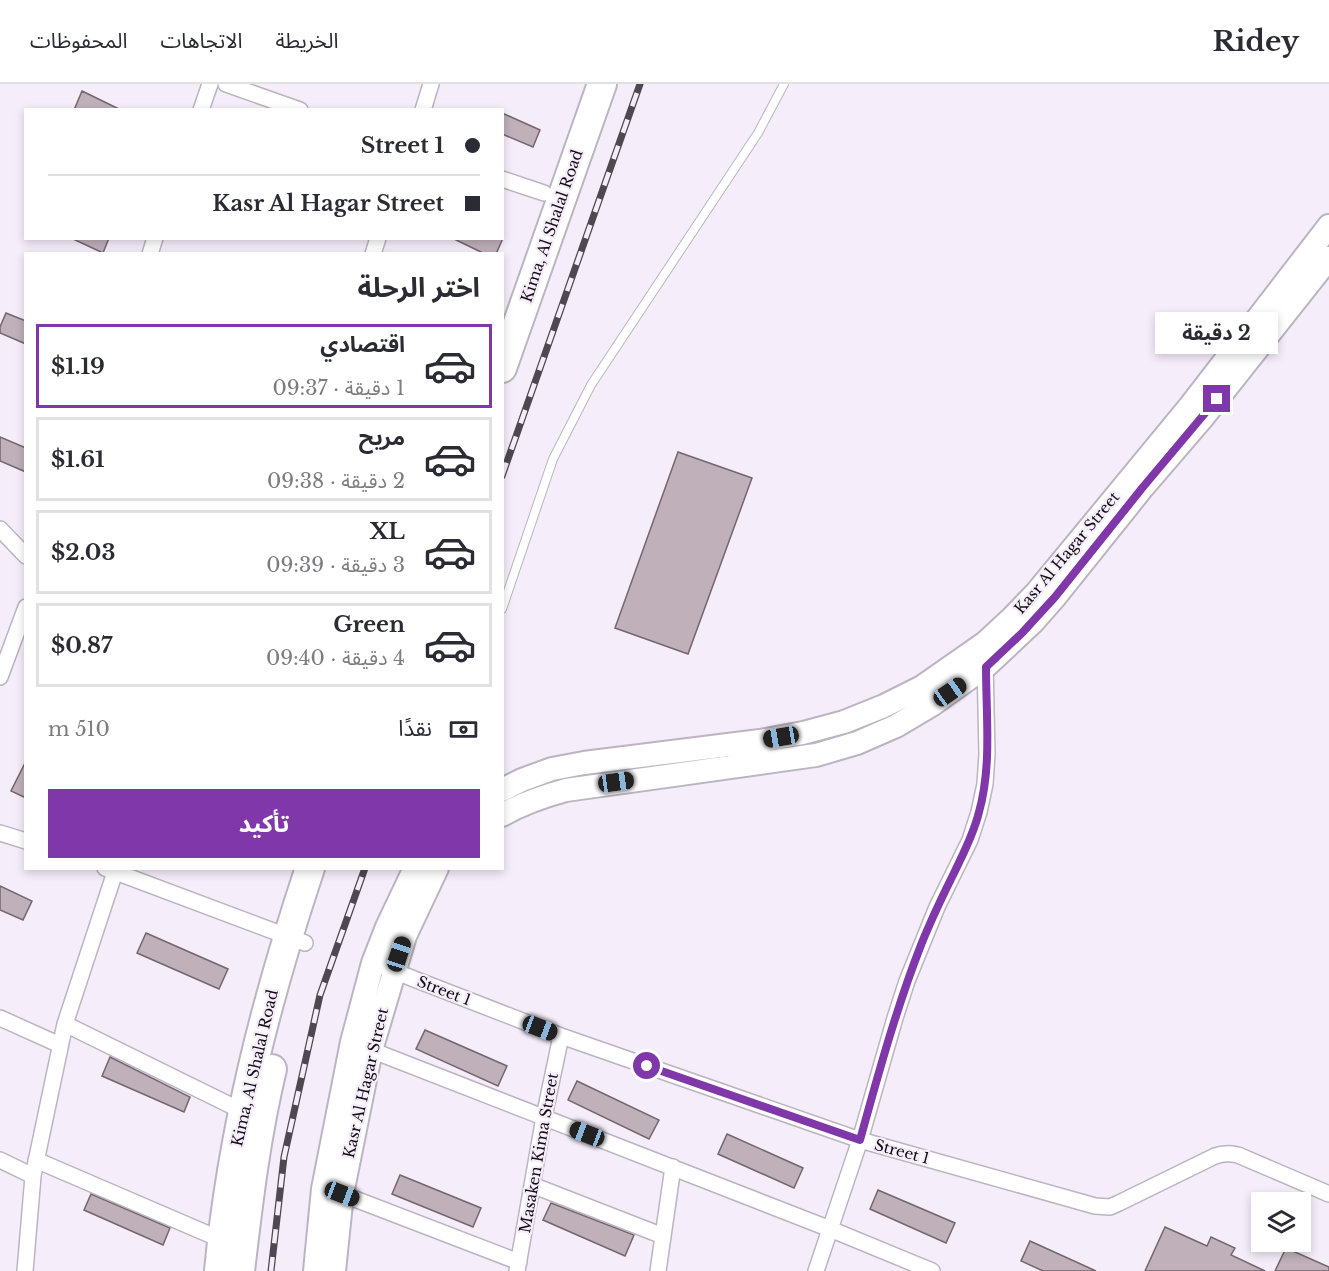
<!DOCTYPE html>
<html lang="ar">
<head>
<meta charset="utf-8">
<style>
	:root { --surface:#fff; --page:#f7f7f7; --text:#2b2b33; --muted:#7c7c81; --line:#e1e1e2; --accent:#7f37a9 }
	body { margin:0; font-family:"Libre Baskerville","Noto Sans Arabic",serif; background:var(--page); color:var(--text); direction:rtl; height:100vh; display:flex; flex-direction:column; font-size:22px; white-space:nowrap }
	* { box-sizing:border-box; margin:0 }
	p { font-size:20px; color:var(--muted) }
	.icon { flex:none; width:33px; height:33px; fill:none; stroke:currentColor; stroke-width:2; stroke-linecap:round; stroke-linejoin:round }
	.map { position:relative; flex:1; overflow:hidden; direction:ltr }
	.sheet { position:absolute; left:24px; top:168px; width:480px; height:618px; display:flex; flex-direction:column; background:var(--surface); border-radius:0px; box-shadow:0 3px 9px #0003; direction:rtl }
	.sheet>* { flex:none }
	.hud { position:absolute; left:24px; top:24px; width:480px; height:132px; border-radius:0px; box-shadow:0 3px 9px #0003; direction:rtl; display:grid; align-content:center; height:132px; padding:0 24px; background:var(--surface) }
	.tools { position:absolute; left:1251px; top:1108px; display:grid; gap:12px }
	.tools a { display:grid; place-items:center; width:60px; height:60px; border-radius:0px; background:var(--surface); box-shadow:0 3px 9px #0003; font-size:30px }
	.end { position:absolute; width:27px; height:27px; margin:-14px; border:8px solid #7f37a9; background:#fff; box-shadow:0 0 0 3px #fff }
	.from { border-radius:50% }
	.bubble { position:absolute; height:42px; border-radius:0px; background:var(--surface); box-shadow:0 3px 9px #0003; font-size:20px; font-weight:700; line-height:42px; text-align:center; direction:rtl }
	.car { position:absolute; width:18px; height:36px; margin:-18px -9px; border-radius:8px; box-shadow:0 0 4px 2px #0007; background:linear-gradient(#222 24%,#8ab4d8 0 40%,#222 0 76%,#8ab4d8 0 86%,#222 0) }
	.hud b { display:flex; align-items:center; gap:21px; height:57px; font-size:22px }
	.hud b+b { border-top:2px solid var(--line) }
	.hud i { width:15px; height:15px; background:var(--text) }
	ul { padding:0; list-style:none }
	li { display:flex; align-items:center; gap:18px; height:84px; margin:0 12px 9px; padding:0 12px; border:3px solid var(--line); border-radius:0px }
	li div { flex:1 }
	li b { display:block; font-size:22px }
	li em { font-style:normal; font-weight:700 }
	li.active { border-color:var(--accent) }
	li>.icon { width:54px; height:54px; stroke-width:1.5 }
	h2 { padding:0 24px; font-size:27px; line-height:72px }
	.pay { display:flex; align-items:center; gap:15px; height:66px; padding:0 24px; font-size:22px }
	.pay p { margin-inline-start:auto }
	.cta { display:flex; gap:12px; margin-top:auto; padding:12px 24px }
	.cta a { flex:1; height:69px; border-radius:0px; background:var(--accent); color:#fff; font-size:24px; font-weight:700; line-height:69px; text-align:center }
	header { display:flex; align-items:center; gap:36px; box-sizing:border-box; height:84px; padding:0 30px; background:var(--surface); border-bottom:2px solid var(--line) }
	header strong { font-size:28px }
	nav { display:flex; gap:33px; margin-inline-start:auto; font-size:21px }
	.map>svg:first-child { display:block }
</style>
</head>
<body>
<header>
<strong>Ridey</strong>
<nav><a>الخريطة</a><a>الاتجاهات</a><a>المحفوظات</a></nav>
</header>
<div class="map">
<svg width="1329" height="1187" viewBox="0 0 1329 1187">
	<rect width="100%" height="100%" fill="#f6edfa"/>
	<path fill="#bfb0b9" stroke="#74666e" stroke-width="1.5" d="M 82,7 L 121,26 L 74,26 Z
		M 502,29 L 540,46 L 533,63 L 502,50 Z
		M 71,154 L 109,154 L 103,169 Z
		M 452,154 L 503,154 L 496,170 L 485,170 Z
		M 6,229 L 26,237 L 26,260 L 0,249 L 0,243 Z
		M 0,353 L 26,364 L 26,388 L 0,377 Z
		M 678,368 L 752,394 L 688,570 L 615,544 Z
		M 26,677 L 26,714 L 11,707 Z
		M 0,802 L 32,817 L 23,836 L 0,826 Z
		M 146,849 L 228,885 L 219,905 L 137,869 Z
		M 425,946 L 507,982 L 498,1002 L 416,965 Z
		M 110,973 L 190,1013 L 184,1028 L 102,992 Z
		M 577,997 L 659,1036 L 649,1055 L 568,1016 Z
		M 727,1050 L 803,1084 L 794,1104 L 718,1070 Z
		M 400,1091 L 481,1124 L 473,1143 L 392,1110 Z
		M 878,1106 L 955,1139 L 946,1159 L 870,1125 Z
		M 91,1110 L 170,1144 L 163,1161 L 84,1126 Z
		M 551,1119 L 634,1151 L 625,1172 L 543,1136 Z
		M 1165,1143 L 1207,1162 L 1211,1153 L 1235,1164 L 1231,1171 L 1265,1187 L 1145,1187 Z
		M 1030,1157 L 1096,1187 L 1043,1187 L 1021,1177 Z
		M 1286,1164 L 1329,1183 L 1329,1187 L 1275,1187 Z"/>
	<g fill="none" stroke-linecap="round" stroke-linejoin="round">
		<g stroke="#bcb4c1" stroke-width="10">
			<path id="lane" d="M 502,525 L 553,375 L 591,301 L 758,49 L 784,0"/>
		</g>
		<g stroke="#bcb4c1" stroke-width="18">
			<path id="street" d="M 226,0 L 300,26
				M 201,26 L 210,0
				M 423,26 L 431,0
				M 502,95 L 544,109
				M 150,170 L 155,154
				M 373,170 L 378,154
				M 0,445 L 26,472
				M 0,593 L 26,523
				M 0,749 L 26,757
				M 105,784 L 305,859
				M 373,879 L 561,952 L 860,1056 L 1095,1122 L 1110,1123 L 1119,1119 L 1215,1072 C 1223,1069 1229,1069 1238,1071 L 1329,1110
				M 0,934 L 60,961
				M 65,940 L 242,1027
				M 371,966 L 830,1145 L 932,1187
				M 0,1076 L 33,1092
				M 36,1076 L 222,1156
				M 532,1101 L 663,1152
				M 342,1110 L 519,1178
				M 25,1187 L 33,1092 L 65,940 L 115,788
				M 517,1187 L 544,1033 L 561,952
				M 658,1187 L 673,1083
				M 816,1187 L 860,1056 L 895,934 L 907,897 L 937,823 L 970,756 L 979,728 L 985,700 L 987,670 L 985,578"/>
		</g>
		<g stroke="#bcb4c1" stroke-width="26">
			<path id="secondary" d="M 502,706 L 522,696 L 552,685 L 584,679 L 760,657 L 803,649 L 844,638 L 884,622 L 922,603 L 985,559 L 1012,534 L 1037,508 L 1191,321 L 1329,142
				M 502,731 C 523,719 544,712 566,706 L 816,671 L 857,659 L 896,642 L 933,620 L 985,583 L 1033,538 L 1055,513 L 1143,403 L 1204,332 L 1329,174
				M 315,1187 L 323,1105 L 352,958 L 373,879 L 387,843 L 415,784
				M 334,1187 L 342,1110 L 371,966 L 405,852 L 437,784"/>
		</g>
		<g stroke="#bcb4c1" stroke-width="32">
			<path id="highway" d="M 502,284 L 602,0
				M 219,1187 C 232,1048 266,916 310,784
				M 240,1187 C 248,1119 256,1051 272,985"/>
		</g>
		<use href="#lane" stroke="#fff" stroke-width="8"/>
		<use href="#street" stroke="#fff" stroke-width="15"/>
		<use href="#secondary" stroke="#fff" stroke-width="22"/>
		<use href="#highway" stroke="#fff" stroke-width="28"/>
		<g stroke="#4e4950" stroke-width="7">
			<path id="rail" d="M 502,392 L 640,0
				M 271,1187 L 284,1073 L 320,911 L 365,784"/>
		</g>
		<use href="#rail" stroke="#f6edfa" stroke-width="4.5" stroke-dasharray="14" stroke-linecap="butt"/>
	</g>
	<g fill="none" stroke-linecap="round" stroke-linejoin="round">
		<path stroke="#7f37a9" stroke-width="8" d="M 647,982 L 860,1056 C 878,991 896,925 921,861 C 931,836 943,811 955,787 C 964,768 974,749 979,728 C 992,682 986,631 986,583 L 1022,549 L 1055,513 L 1143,403 L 1217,315"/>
	</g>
	<g text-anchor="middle" stroke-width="4.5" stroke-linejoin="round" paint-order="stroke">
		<g font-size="15" fill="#100d12" stroke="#f6edfa">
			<text transform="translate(552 142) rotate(-71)" y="5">Kima, Al Shalal Road</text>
			<text transform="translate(1067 469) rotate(-50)" y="5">Kasr Al Hagar Street</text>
			<text transform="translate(444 907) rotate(21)" y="5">Street 1</text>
			<text transform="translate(255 984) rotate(-77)" y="5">Kima, Al Shalal Road</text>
			<text transform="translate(366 999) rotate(-77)" y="5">Kasr Al Hagar Street</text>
			<text transform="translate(902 1068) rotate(15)" y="5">Street 1</text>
			<text transform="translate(539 1069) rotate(-80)" y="5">Masaken Kima Street</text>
		</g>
	</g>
</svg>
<div class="tools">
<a><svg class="icon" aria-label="layers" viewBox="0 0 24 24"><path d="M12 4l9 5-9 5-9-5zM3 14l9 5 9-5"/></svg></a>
</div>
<i class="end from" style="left:647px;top:982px"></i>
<i class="end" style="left:1217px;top:315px"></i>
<div class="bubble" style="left:1155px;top:228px;width:123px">2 دقيقة</div>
<i class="car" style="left:950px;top:608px;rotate:55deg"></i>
<i class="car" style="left:781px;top:653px;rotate:260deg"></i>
<i class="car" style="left:616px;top:698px;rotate:82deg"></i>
<i class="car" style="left:399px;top:870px;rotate:18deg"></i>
<i class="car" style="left:540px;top:944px;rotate:111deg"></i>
<i class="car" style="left:587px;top:1050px;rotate:291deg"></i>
<i class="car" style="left:342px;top:1110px;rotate:111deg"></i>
<div class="hud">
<b><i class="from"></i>Street 1</b>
<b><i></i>Kasr Al Hagar Street</b>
</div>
<section class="sheet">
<h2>اختر الرحلة</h2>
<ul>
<li class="active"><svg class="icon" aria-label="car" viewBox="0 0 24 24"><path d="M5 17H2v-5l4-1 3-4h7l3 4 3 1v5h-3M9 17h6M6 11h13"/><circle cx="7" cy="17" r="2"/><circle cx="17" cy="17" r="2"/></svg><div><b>اقتصادي</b><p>1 دقيقة · 09:37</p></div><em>$1.19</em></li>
<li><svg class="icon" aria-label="car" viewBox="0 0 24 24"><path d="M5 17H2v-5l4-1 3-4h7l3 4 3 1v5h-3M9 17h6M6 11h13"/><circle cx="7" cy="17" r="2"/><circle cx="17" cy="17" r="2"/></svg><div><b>مريح</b><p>2 دقيقة · 09:38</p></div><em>$1.61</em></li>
<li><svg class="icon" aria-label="car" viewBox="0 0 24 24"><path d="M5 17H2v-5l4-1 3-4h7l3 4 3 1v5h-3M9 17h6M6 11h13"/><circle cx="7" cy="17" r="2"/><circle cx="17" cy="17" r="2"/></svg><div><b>XL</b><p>3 دقيقة · 09:39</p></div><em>$2.03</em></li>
<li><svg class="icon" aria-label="car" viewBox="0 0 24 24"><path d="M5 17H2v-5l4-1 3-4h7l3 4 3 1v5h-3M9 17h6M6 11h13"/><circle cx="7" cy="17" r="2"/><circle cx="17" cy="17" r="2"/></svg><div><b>Green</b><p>4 دقيقة · 09:40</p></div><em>$0.87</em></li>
</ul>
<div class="pay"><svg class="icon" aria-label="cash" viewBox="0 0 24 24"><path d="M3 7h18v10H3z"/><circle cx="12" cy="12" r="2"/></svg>نقدًا<p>510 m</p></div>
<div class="cta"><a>تأكيد</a></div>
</section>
</div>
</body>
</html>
